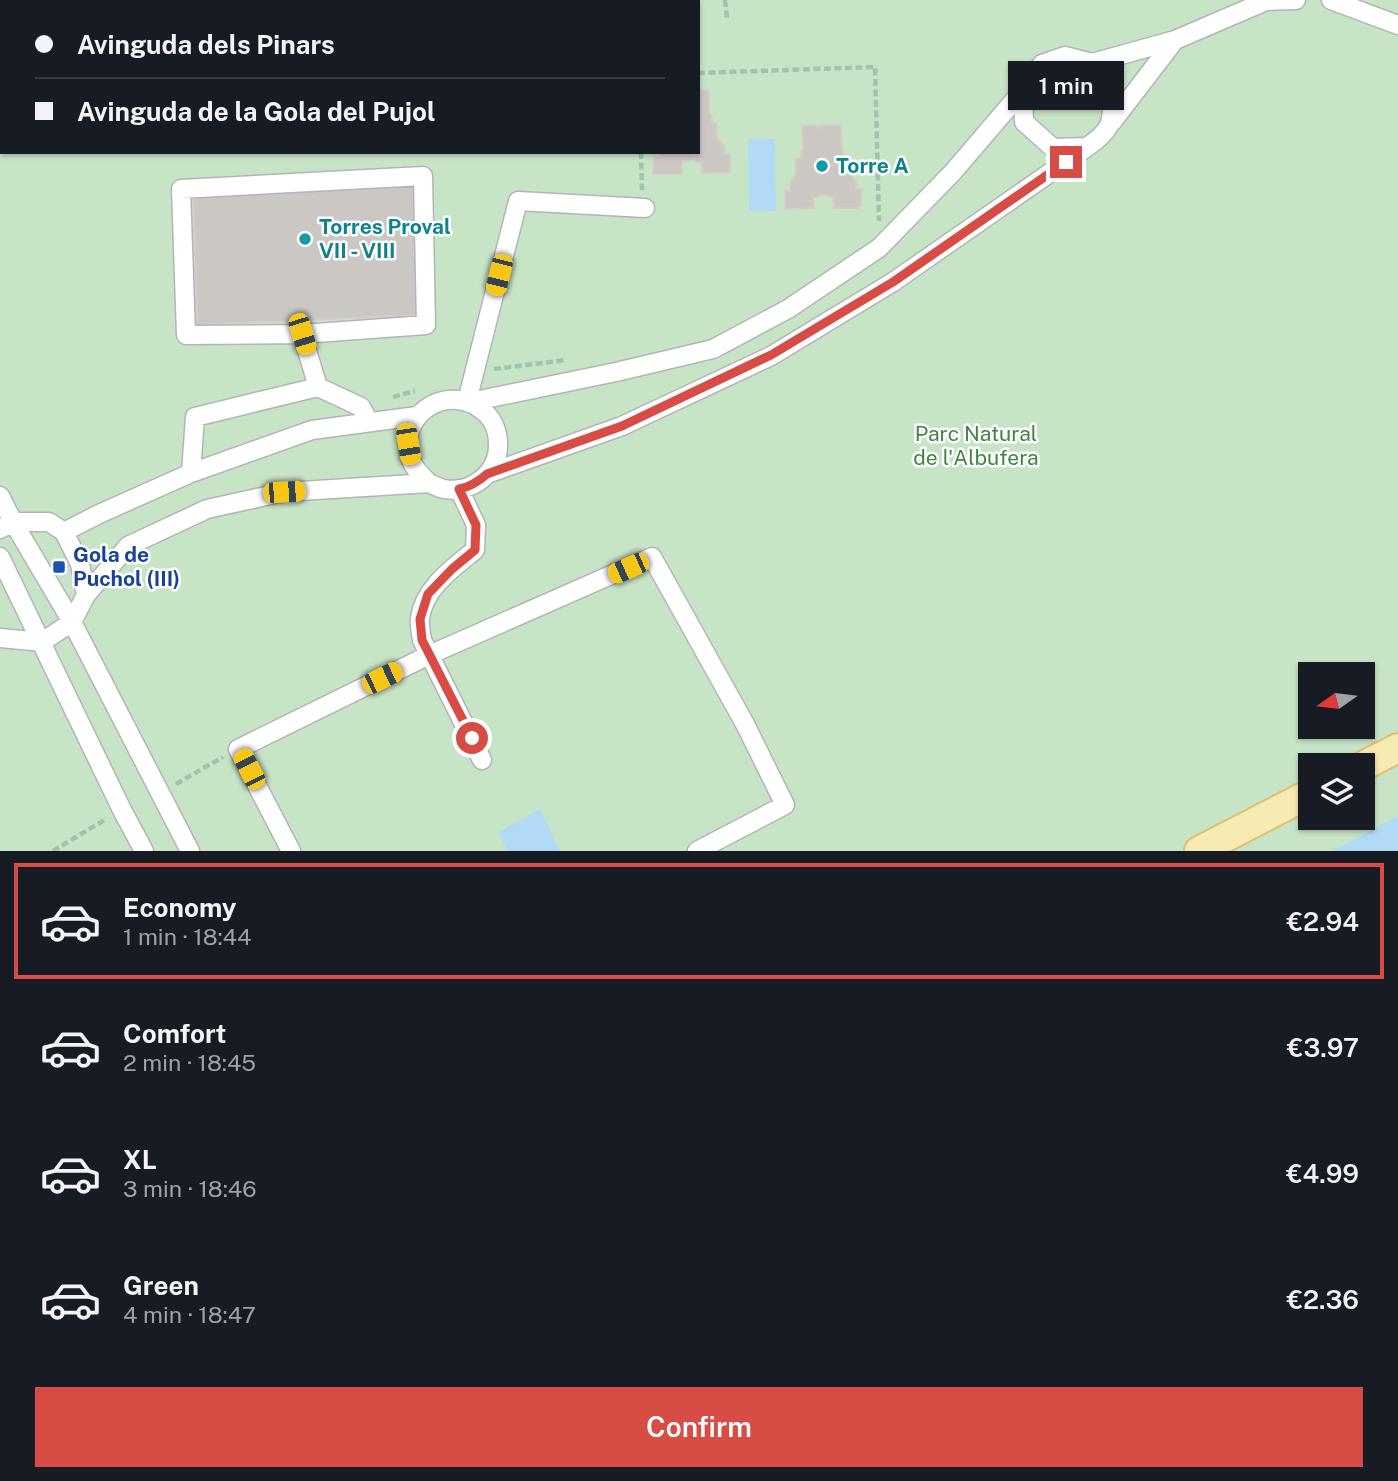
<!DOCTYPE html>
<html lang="en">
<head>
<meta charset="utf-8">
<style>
	:root { --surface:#171b24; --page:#20242c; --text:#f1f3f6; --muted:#9ea1a6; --line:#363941; --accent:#d74d46 }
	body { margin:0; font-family:"Public Sans",sans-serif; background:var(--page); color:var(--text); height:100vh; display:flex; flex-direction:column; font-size:26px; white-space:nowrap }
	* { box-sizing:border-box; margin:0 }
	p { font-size:23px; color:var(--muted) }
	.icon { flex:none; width:38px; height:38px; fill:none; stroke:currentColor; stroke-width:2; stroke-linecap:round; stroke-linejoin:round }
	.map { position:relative; height:851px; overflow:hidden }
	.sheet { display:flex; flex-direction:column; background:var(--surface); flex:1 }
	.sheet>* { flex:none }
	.top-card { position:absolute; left:0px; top:0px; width:700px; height:154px; box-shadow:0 2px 5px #0004; display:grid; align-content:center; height:154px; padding:0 35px; background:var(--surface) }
	.needle { width:46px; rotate:256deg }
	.controls { position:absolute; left:1298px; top:662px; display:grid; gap:14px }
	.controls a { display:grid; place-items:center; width:77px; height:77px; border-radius:0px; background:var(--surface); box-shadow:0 2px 5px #0004; font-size:35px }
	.end { position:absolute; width:32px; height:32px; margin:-16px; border:9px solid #d74d46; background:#fff; box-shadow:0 0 0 4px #fff }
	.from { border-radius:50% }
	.bubble { position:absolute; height:49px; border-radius:0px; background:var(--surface); box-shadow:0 2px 5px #0004; font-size:23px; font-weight:600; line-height:49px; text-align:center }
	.car { position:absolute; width:21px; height:42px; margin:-21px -10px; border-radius:9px; box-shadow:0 0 5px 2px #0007; background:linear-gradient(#f5c518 24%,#345 0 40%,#f5c518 0 76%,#345 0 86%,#f5c518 0) }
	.top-card b { display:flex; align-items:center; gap:24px; height:66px; font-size:26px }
	.top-card b+b { border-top:2px solid var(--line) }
	.top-card i { width:18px; height:18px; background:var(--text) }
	ul { padding:12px 0 0; list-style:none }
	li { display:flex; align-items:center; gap:21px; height:116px; margin:0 14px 10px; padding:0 21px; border:4px solid transparent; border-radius:0px }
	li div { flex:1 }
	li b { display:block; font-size:26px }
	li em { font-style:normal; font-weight:600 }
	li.active { border-color:var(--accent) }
	li>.icon { width:63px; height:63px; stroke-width:1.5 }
	.button { display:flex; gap:14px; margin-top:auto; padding:14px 35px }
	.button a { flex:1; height:80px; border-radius:0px; background:var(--accent); color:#fff; font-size:28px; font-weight:600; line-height:80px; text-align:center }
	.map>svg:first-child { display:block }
</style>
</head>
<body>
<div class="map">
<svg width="1398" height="851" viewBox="0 0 1398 851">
	<rect width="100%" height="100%" fill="#efede8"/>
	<path fill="#c8e4c7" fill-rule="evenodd" d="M 0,0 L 1398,0 L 1398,851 L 0,851 ZM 2,2 L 698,2 L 698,152 L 2,152 ZM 1311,674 L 1363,674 L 1363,726 L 1311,726 ZM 1311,765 L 1363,765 L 1363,817 L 1311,817 Z"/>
	<path fill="#b1daf6" d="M 748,139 L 775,139 L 776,211 L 749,211 Z
		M 540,809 L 560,851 L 508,851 L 498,832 Z
		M 1398,816 L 1398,851 L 1332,851 Z"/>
	<path fill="#cbc8c4" stroke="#d3cfc6" stroke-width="2" d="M 698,90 L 709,90 L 709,113 L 712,116 L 712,123 L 716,123 L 717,138 L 724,146 L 725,154 L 730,154 L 730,172 L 702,173 L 702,162 L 695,162 L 695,160 L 682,162 L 682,174 L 653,174 L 653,157 L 659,156 L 658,152 L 698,152 Z
		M 814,125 L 820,128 L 821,125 L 841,125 L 842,148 L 844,157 L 849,157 L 849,173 L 856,182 L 856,189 L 862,189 L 861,205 L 859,208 L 834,208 L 833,197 L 819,195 L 819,197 L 813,197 L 814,208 L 785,209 L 785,191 L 791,191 L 790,183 L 796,174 L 796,159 L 801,158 L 801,152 L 803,149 L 802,126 Z
		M 414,184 L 419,315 L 197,325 L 193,194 Z"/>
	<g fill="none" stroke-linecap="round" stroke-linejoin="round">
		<g stroke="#b2b4b8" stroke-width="21">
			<path id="street" d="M 1331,0 L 1398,25
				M 1092,63 L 1175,40 L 1266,1 L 1296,0
				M 1112,122 L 1175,40
				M 423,176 L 426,325 L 302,334 L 186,335 L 181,189 Z
				M 302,334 L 318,387
				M 467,401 L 518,201 L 645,208
				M 470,402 L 616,372 L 713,349 L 788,309 L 879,248 L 953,172 L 1023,90
				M 191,473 L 195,417 L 318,387 L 361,407 L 369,422
				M 487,474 L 622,426 L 771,356 L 893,282 L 1087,147 C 1116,127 1112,120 1112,87 L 1092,63 L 1065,56 L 1042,64 L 1023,90 L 1024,122 L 1053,148 L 1087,147
				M 459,489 L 476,525 L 475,550 C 453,568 424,588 420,618 C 419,625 421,633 422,640 L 482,760
				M 0,496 L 13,522 L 72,622 L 190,851
				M 0,529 L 13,522 L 49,522 L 64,532 L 99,514 L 191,473 L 312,430 L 417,416
				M 64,532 L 80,564 L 86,595
				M 0,557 L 122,810 L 144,851
				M 0,638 L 42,642 L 72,622 L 86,595 L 128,546 L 207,509 L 284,492 L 429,483 C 434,485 439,488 444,489 C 471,494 499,473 498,444 C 498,430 492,416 479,408 C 444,384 398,416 410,457 C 413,468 421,475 429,483
				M 291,851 L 238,749 L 429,655 L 652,557 L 745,724 L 785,805 L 697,851"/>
		</g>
		<g stroke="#e2be6d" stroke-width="32">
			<path id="primary" d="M 1363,766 L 1398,748
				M 1199,851 L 1311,793"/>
		</g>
		<path stroke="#a1c4aa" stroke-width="4.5" stroke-dasharray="7 3.5" stroke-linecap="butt" d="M 725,0 L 727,18
			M 698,73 L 875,67 L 879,221
			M 641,152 L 642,190
			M 494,369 L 566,360
			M 393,397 L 415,391
			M 176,784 L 223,757
			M 53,851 L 106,819"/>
		<use href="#street" stroke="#fff" stroke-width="18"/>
		<use href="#primary" stroke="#f6eab5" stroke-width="28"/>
	</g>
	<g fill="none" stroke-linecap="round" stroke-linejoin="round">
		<path stroke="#d74d46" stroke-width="9" d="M 472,738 L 422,640 L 420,619 L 428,594 L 452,569 L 475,550 L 476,525 L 459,489 C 470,487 478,482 487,474 L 622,426 L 771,355 L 893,282 L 1066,162"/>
	</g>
	<g fill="#0f9aa8" stroke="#fff" stroke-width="2.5">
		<circle cx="822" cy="166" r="7"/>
		<circle cx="305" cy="239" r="7"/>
	</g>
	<rect fill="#1a4fb4" stroke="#fff" stroke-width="2.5" x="52" y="560" width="14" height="14" rx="3.5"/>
	<g text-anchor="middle" stroke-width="5" stroke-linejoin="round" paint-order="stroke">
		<g font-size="21" font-weight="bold" fill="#0d838f" stroke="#fff" text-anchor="start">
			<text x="836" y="173">Torre A</text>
			<text x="319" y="234">Torres Proval<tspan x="319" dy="24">VII - VIII</tspan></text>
		</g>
		<g font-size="21" fill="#408441" stroke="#fff">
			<text x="976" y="441">Parc Natural<tspan x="976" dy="24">de l'Albufera</tspan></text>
		</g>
		<g font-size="21" font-weight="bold" fill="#164399" stroke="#fff" text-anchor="start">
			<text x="73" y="562">Gola de<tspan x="73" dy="24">Puchol (III)</tspan></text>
		</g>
	</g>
</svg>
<div class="controls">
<a><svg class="needle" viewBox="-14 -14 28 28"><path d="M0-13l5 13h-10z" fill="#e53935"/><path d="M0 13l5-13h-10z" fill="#9ea1a6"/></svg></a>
<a><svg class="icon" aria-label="layers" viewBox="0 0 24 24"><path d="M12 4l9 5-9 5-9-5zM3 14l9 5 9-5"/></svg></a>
</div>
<i class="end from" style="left:472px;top:738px"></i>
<i class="end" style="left:1066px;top:162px"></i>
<div class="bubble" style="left:1008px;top:61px;width:116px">1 min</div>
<i class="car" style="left:499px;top:275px;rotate:194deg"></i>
<i class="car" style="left:302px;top:334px;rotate:163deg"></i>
<i class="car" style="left:408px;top:444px;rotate:171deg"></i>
<i class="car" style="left:284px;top:492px;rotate:87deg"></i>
<i class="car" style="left:628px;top:568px;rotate:246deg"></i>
<i class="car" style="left:382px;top:678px;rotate:64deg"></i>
<i class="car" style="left:249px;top:769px;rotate:333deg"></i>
<div class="top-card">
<b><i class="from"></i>Avinguda dels Pinars</b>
<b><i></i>Avinguda de la Gola del Pujol</b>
</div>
</div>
<section class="sheet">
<ul>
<li class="active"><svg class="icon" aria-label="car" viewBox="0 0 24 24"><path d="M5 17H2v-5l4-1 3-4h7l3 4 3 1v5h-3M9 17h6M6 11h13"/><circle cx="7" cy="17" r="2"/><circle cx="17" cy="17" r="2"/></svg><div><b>Economy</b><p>1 min · 18:44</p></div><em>€2.94</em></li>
<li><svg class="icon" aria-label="car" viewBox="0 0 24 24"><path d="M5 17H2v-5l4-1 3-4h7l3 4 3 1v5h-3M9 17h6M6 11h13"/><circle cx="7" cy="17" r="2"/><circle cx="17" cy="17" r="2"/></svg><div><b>Comfort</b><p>2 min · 18:45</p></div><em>€3.97</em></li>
<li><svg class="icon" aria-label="car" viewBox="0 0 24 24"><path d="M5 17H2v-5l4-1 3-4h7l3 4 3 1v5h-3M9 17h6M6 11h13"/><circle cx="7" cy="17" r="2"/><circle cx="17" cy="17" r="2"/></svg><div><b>XL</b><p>3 min · 18:46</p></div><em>€4.99</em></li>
<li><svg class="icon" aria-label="car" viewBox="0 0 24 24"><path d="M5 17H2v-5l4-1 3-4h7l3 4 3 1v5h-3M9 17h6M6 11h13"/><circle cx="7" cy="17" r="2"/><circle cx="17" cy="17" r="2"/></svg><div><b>Green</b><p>4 min · 18:47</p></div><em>€2.36</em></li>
</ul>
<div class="button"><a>Confirm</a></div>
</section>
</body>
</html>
